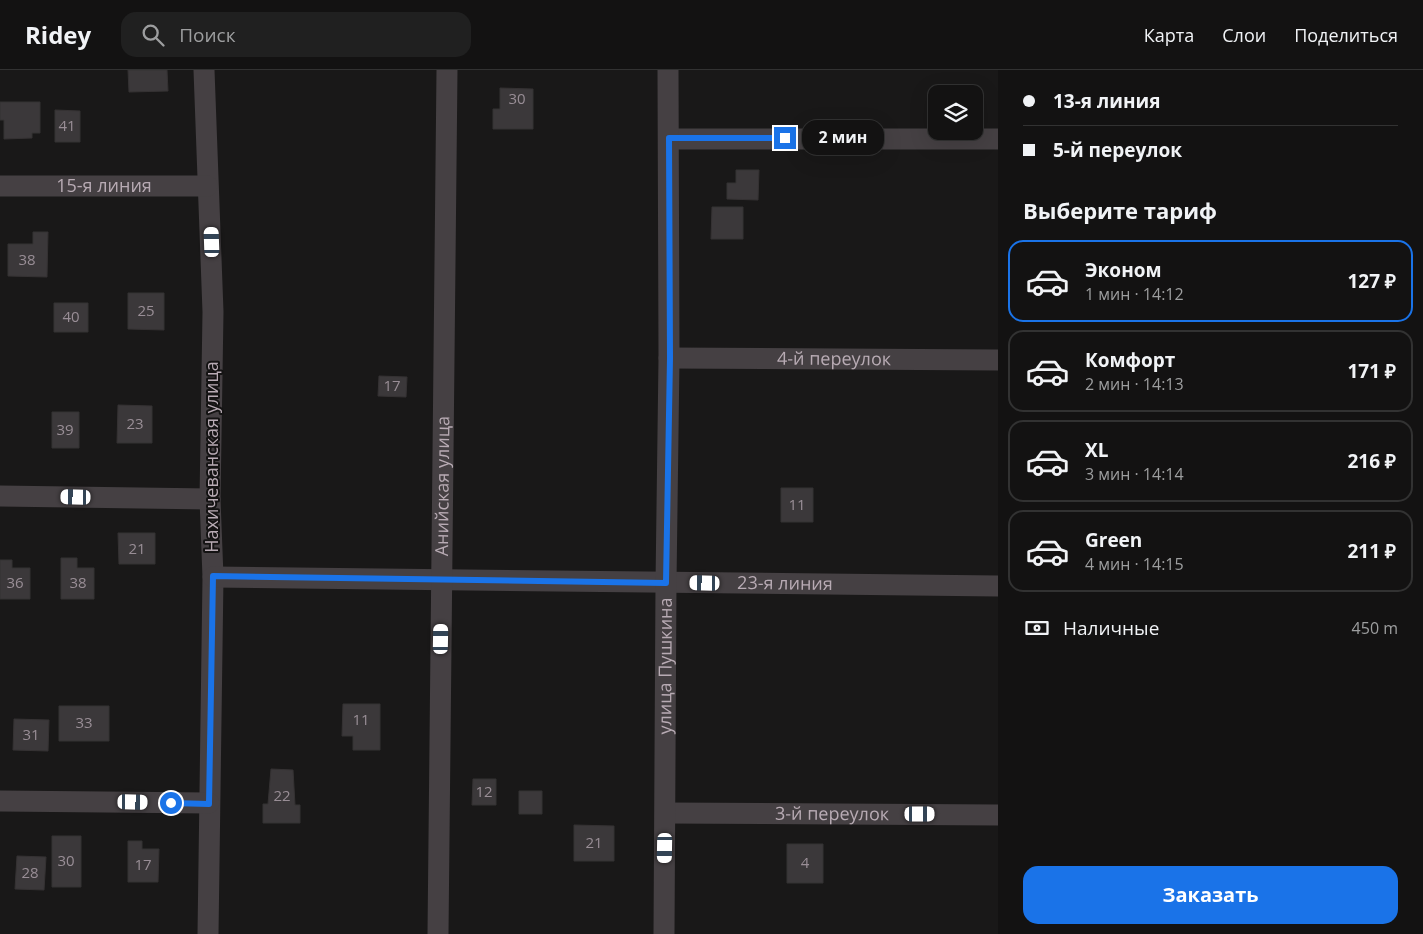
<!DOCTYPE html>
<html lang="ru">
<head>
<meta charset="utf-8">
<style>
	:root { --surface:#131212; --page:#202020; --text:#f1f3f6; --muted:#9d9e9f; --line:#323232; --accent:#1a73e8 }
	body { margin:0; font-family:"Open Sans",sans-serif; background:var(--page); color:var(--text); height:100vh; display:flex; flex-direction:column; font-size:19px; white-space:nowrap }
	* { box-sizing:border-box; margin:0 }
	p { font-size:16px; color:var(--muted) }
	.icon { flex:none; width:28px; height:28px; fill:none; stroke:currentColor; stroke-width:2; stroke-linecap:round; stroke-linejoin:round }
	.map { position:relative; flex:1; overflow:hidden }
	.side { display:flex; flex-direction:column; background:var(--surface); width:425px }
	.side>* { flex:none }
	.guide { display:grid; align-content:center; height:110px; padding:0 25px; background:var(--surface) }
	.buttons { position:absolute; left:928px; top:15px; display:grid; gap:10px }
	.buttons a { display:grid; place-items:center; width:55px; height:55px; border-radius:10px; background:var(--surface); box-shadow:0 5px 20px #0002,0 0 0 1px var(--line); font-size:25px }
	.end { position:absolute; width:22px; height:22px; margin:-11px; border:6px solid #1a73e8; background:#fff; box-shadow:0 0 0 2px #fff }
	.from { border-radius:50% }
	.bubble { position:absolute; height:35px; border-radius:15px; background:var(--surface); box-shadow:0 5px 20px #0002,0 0 0 1px var(--line); font-size:16px; font-weight:700; line-height:35px; text-align:center }
	.car { position:absolute; width:15px; height:30px; margin:-15px -8px; border-radius:6px; box-shadow:0 0 4px 1px #0007; background:linear-gradient(#fff 24%,#345 0 40%,#fff 0 76%,#345 0 86%,#fff 0) }
	.guide b { display:flex; align-items:center; gap:18px; height:48px; font-size:19px }
	.guide b+b { border-top:1px solid var(--line) }
	.guide i { width:12px; height:12px; background:var(--text) }
	ul { padding:0; list-style:none }
	li { display:flex; align-items:center; gap:15px; height:82px; margin:0 10px 8px; padding:0 15px; border:2px solid var(--line); border-radius:15px }
	li div { flex:1 }
	li b { display:block; font-size:19px }
	li em { font-style:normal; font-weight:700 }
	li.on { border-color:var(--accent) }
	li>.icon { width:45px; height:45px; stroke-width:1.5 }
	h2 { padding:0 25px; font-size:22px; line-height:60px }
	.pay { display:flex; align-items:center; gap:12px; height:55px; padding:0 25px; font-size:19px }
	.pay p { margin-inline-start:auto }
	.primary-button { display:flex; gap:10px; margin-top:auto; padding:10px 25px }
	.primary-button a { flex:1; height:58px; border-radius:15px; background:var(--accent); color:#fff; font-size:20px; font-weight:700; line-height:58px; text-align:center }
	header { display:flex; align-items:center; gap:30px; box-sizing:border-box; height:70px; padding:0 25px; background:var(--surface); border-bottom:1px solid var(--line) }
	header strong { font-size:24px }
	nav { display:flex; gap:28px; margin-inline-start:auto; font-size:18px }
	.search { width:350px; height:45px; background:var(--page); display:flex; align-items:center; gap:12px; box-sizing:border-box; padding:0 18px; border-radius:15px; color:var(--muted); font-size:19px }
	main { display:flex; flex:1; min-height:0 }
	.map>svg:first-child { display:block }
</style>
</head>
<body>
<header>
<strong>Ridey</strong>
<div class="search"><svg class="icon" aria-label="search" viewBox="0 0 24 24"><circle cx="10" cy="10" r="6"/><path d="M15 15l6 6"/></svg>Поиск</div>
<nav><a>Карта</a><a>Слои</a><a>Поделиться</a></nav>
</header>
<main>
<div class="map">
<svg width="998" height="864" viewBox="0 0 998 864">
	<rect width="100%" height="100%" fill="#191818"/>
	<path fill="#3b383a" stroke="#353233" d="M 128,0 L 167,0 L 168,21 L 129,22 Z
		M 500,18 L 533,19 L 533,59 L 493,59 L 493,39 L 500,39 Z
		M 0,32 L 40,32 L 40,63 L 32,63 L 32,68 L 4,69 L 4,50 L 0,50 Z
		M 55,40 L 80,41 L 80,72 L 55,72 Z
		M 736,100 L 759,100 L 758,130 L 727,129 L 727,113 L 736,113 Z
		M 712,137 L 743,137 L 743,169 L 711,169 Z
		M 33,162 L 48,162 L 47,207 L 8,206 L 8,174 L 33,174 Z
		M 128,223 L 164,223 L 164,260 L 128,259 Z
		M 54,233 L 88,233 L 88,262 L 54,262 Z
		M 379,306 L 407,307 L 406,327 L 378,326 Z
		M 118,335 L 152,336 L 152,373 L 117,373 Z
		M 52,342 L 79,342 L 79,378 L 52,378 Z
		M 781,418 L 813,418 L 813,452 L 781,452 Z
		M 118,463 L 155,463 L 155,494 L 119,494 Z
		M 61,488 L 77,488 L 77,498 L 94,498 L 94,529 L 61,529 Z
		M 0,490 L 12,490 L 12,498 L 30,498 L 30,529 L 0,529 Z
		M 343,634 L 380,634 L 380,680 L 353,680 L 353,666 L 342,666 Z
		M 59,636 L 109,636 L 109,671 L 59,671 Z
		M 14,649 L 49,650 L 48,681 L 13,680 Z
		M 271,699 L 293,700 L 295,735 L 300,735 L 300,753 L 263,753 L 263,734 L 268,734 Z
		M 473,709 L 496,709 L 496,735 L 472,735 Z
		M 519,721 L 542,721 L 542,744 L 519,744 Z
		M 574,755 L 614,756 L 614,791 L 574,791 Z
		M 52,766 L 81,766 L 81,817 L 52,817 Z
		M 128,771 L 142,771 L 142,779 L 159,779 L 158,812 L 128,812 Z
		M 787,774 L 823,774 L 823,813 L 787,813 Z
		M 17,786 L 46,787 L 44,820 L 15,819 Z"/>
	<g fill="none" stroke-linecap="round" stroke-linejoin="round">
		<g stroke="#454043" stroke-width="21">
			<path d="M 204,0 L 213,242 L 210,429 L 213,507 L 208,864"/>
			<path d="M 669,69 L 998,69"/>
			<path id="s1" d="M 0,116 L 207,116"/>
			<path id="s2" d="M 669,288 L 998,290"/>
			<path d="M 0,426 L 210,429"/>
			<path id="s3" d="M 213,507 L 998,516"/>
			<path d="M 0,731 L 209,733"/>
			<path id="s4" d="M 666,743 L 998,745"/>
			<path id="s5" d="M 438,864 L 447,0"/>
			<path id="s6" d="M 664,864 L 666,513 L 669,288 L 668,0"/>
		</g>
	</g>
	<g fill="none" stroke-linecap="round" stroke-linejoin="round">
		<path stroke="#1a73e8" stroke-width="6" d="M 171,733 L 209,734 L 213,506 L 666,513 L 670,288 L 669,68 L 785,68"/>
	</g>
	<g text-anchor="middle" stroke-width="4" stroke-linejoin="round" paint-order="stroke">
		<g font-size="15" fill="#998e96">
			<text x="517" y="34">30</text>
			<text x="67" y="61">41</text>
			<text x="27" y="195">38</text>
			<text x="146" y="246">25</text>
			<text x="71" y="252">40</text>
			<text x="392" y="321">17</text>
			<text x="135" y="359">23</text>
			<text x="65" y="365">39</text>
			<text x="797" y="440">11</text>
			<text x="137" y="484">21</text>
			<text x="15" y="518">36</text>
			<text x="78" y="518">38</text>
			<text x="361" y="655">11</text>
			<text x="84" y="658">33</text>
			<text x="31" y="670">31</text>
			<text x="484" y="727">12</text>
			<text x="282" y="731">22</text>
			<text x="594" y="778">21</text>
			<text x="66" y="796">30</text>
			<text x="805" y="798">4</text>
			<text x="143" y="800">17</text>
			<text x="30" y="808">28</text>
		</g>
		<g font-size="18" fill="#b8abb4" stroke="#141313">
			<text dy="6" stroke="none"><textPath href="#s1" startOffset="104">15-я линия</textPath></text>
			<text dy="6" stroke="none"><textPath href="#s2" startOffset="165">4-й переулок</textPath></text>
			<text transform="translate(212 387) rotate(-90)" y="6">Нахичеванская улица</text>
			<text dy="6" stroke="none"><textPath href="#s5" startOffset="448">Анийская улица</textPath></text>
			<text dy="6" stroke="none"><textPath href="#s3" startOffset="572">23-я линия</textPath></text>
			<text dy="6" stroke="none"><textPath href="#s6" startOffset="268">улица Пушкина</textPath></text>
			<text dy="6" stroke="none"><textPath href="#s4" startOffset="166">3-й переулок</textPath></text>
		</g>
	</g>
</svg>
<div class="buttons">
<a><svg class="icon" aria-label="layers" viewBox="0 0 24 24"><path d="M12 4l9 5-9 5-9-5zM3 14l9 5 9-5"/></svg></a>
</div>
<i class="end from" style="left:171px;top:733px"></i>
<i class="end" style="left:785px;top:68px"></i>
<div class="bubble" style="left:802px;top:50px;width:82px">2 мин</div>
<i class="car" style="left:212px;top:172px;rotate:358deg"></i>
<i class="car" style="left:76px;top:427px;rotate:271deg"></i>
<i class="car" style="left:705px;top:513px;rotate:271deg"></i>
<i class="car" style="left:441px;top:569px;rotate:1deg"></i>
<i class="car" style="left:133px;top:732px;rotate:91deg"></i>
<i class="car" style="left:920px;top:744px;rotate:90deg"></i>
<i class="car" style="left:665px;top:778px;rotate:181deg"></i>
</div>
<section class="side">
<div class="guide">
<b><i class="from"></i>13-я линия</b>
<b><i></i>5-й переулок</b>
</div>
<h2>Выберите тариф</h2>
<ul>
<li class="on"><svg class="icon" aria-label="car" viewBox="0 0 24 24"><path d="M5 17H2v-5l4-1 3-4h7l3 4 3 1v5h-3M9 17h6M6 11h13"/><circle cx="7" cy="17" r="2"/><circle cx="17" cy="17" r="2"/></svg><div><b>Эконом</b><p>1 мин · 14:12</p></div><em>127 ₽</em></li>
<li><svg class="icon" aria-label="car" viewBox="0 0 24 24"><path d="M5 17H2v-5l4-1 3-4h7l3 4 3 1v5h-3M9 17h6M6 11h13"/><circle cx="7" cy="17" r="2"/><circle cx="17" cy="17" r="2"/></svg><div><b>Комфорт</b><p>2 мин · 14:13</p></div><em>171 ₽</em></li>
<li><svg class="icon" aria-label="car" viewBox="0 0 24 24"><path d="M5 17H2v-5l4-1 3-4h7l3 4 3 1v5h-3M9 17h6M6 11h13"/><circle cx="7" cy="17" r="2"/><circle cx="17" cy="17" r="2"/></svg><div><b>XL</b><p>3 мин · 14:14</p></div><em>216 ₽</em></li>
<li><svg class="icon" aria-label="car" viewBox="0 0 24 24"><path d="M5 17H2v-5l4-1 3-4h7l3 4 3 1v5h-3M9 17h6M6 11h13"/><circle cx="7" cy="17" r="2"/><circle cx="17" cy="17" r="2"/></svg><div><b>Green</b><p>4 мин · 14:15</p></div><em>211 ₽</em></li>
</ul>
<div class="pay"><svg class="icon" aria-label="cash" viewBox="0 0 24 24"><path d="M3 7h18v10H3z"/><circle cx="12" cy="12" r="2"/></svg>Наличные<p>450 m</p></div>
<div class="primary-button"><a>Заказать</a></div>
</section>
</main>
</body>
</html>
